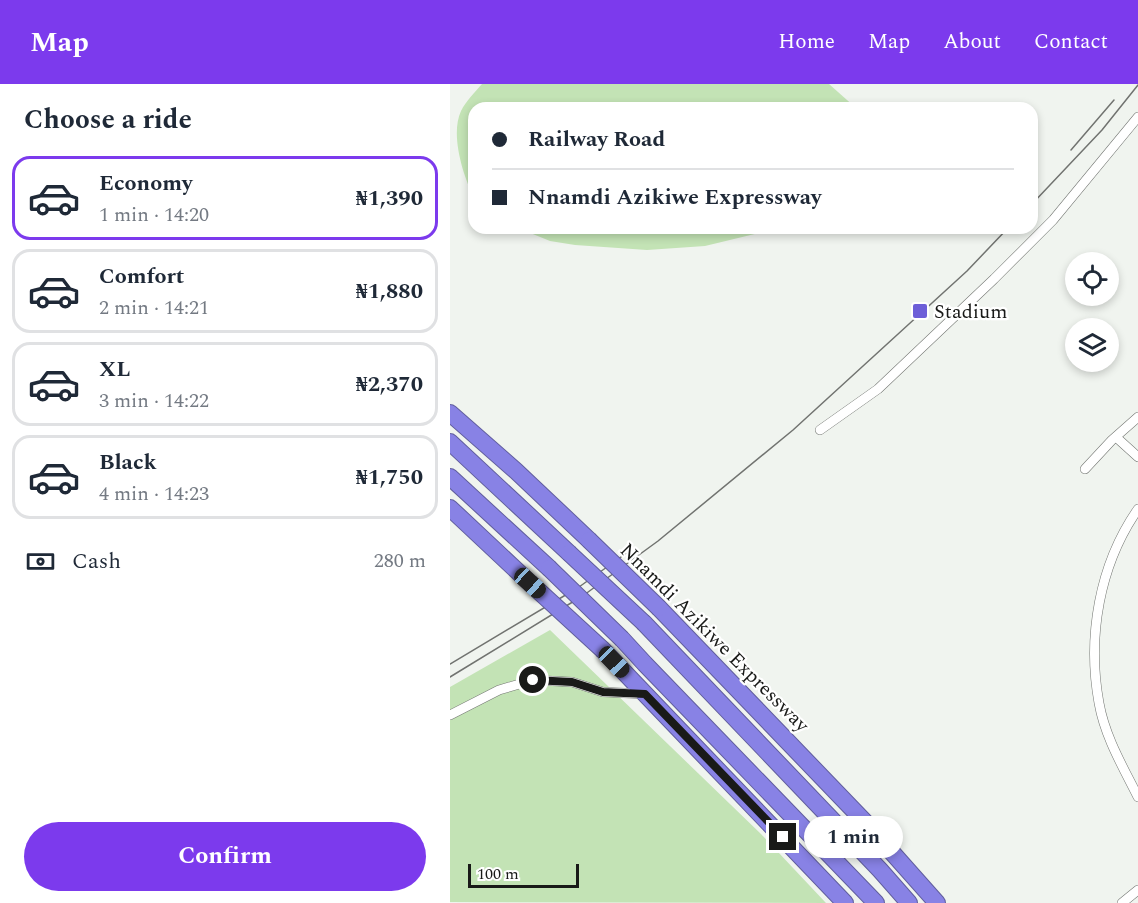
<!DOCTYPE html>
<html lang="en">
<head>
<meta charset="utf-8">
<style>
	:root { --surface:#fff; --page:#f2f2f3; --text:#1f2937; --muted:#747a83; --line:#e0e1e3; --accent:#7c3aed }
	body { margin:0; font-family:Spectral,serif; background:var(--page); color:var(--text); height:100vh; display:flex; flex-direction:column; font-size:22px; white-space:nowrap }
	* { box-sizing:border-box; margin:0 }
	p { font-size:20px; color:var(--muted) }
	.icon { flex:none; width:33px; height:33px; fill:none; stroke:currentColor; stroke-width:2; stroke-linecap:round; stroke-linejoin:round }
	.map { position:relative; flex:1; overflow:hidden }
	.sheet { display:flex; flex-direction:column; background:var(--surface); width:450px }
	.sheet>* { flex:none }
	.guide { position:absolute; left:18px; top:18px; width:570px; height:132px; border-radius:18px; box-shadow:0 3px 9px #0003; display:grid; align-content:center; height:132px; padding:0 24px; background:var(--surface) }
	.tools { position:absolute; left:615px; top:168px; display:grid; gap:12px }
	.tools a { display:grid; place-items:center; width:54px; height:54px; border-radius:50%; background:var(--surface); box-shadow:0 3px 9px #0003; font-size:30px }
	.scale { position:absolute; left:18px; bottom:15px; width:111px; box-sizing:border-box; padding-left:6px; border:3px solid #191a18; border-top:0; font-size:16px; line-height:21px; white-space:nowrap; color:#191a18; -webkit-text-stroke:4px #fff; paint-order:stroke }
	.end { position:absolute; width:27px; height:27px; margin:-14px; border:8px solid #191a18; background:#fff; box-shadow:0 0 0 3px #fff }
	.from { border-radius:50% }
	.bubble { position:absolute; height:42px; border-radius:21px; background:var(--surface); box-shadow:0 3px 9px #0003; font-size:20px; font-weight:700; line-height:42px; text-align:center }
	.car { position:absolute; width:18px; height:36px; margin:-18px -9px; border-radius:8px; box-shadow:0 0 4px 2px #0007; background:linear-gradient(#222 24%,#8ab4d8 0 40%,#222 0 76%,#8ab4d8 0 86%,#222 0) }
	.guide b { display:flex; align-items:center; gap:21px; height:57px; font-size:22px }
	.guide b+b { border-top:2px solid var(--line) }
	.guide i { width:15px; height:15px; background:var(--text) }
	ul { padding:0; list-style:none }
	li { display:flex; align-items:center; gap:18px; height:84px; margin:0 12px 9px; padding:0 12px; border:3px solid var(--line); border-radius:18px }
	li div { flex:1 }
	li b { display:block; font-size:22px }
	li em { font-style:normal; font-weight:700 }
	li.selected { border-color:var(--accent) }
	li>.icon { width:54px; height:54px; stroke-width:1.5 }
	h2 { padding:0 24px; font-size:27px; line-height:72px }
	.pay { display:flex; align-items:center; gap:15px; height:66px; padding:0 24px; font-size:22px }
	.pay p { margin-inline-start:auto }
	.action { display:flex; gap:12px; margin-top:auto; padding:12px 24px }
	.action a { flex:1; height:69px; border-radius:36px; background:var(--accent); color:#fff; font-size:24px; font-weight:700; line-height:69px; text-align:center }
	header { display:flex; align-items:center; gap:36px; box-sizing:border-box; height:84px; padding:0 30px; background:var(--accent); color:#fff }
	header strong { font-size:28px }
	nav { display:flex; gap:33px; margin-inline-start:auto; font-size:21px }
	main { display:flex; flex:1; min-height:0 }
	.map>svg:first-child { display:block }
</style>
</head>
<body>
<header>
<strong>Map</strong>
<nav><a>Home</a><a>Map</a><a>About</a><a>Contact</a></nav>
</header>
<main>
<section class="sheet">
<h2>Choose a ride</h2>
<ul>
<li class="selected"><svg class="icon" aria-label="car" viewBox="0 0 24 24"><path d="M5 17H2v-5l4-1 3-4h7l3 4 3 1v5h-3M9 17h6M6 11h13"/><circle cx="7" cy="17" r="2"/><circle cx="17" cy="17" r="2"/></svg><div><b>Economy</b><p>1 min · 14:20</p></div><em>₦1,390</em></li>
<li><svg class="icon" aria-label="car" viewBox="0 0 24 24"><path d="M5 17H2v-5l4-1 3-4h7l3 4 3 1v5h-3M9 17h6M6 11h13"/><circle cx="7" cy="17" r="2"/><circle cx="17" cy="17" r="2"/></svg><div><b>Comfort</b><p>2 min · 14:21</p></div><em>₦1,880</em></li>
<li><svg class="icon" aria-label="car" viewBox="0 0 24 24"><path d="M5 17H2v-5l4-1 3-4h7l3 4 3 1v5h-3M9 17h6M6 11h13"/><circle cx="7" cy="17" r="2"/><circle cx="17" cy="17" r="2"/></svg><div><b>XL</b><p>3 min · 14:22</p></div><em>₦2,370</em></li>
<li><svg class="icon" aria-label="car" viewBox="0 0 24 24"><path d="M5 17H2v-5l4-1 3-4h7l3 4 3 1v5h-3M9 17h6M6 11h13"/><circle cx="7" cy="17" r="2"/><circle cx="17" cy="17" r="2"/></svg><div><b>Black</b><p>4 min · 14:23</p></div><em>₦1,750</em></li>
</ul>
<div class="pay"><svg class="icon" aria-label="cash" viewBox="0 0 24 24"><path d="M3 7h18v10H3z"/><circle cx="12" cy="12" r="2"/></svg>Cash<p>280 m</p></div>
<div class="action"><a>Confirm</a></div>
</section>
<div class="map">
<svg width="688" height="819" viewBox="0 0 688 819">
	<rect width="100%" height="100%" fill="#f0f4ef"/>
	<path fill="#c3e3b5" d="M 32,0 L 379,0 L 406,24 L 24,24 L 24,114 C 13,91 0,51 11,27 C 16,17 25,8 32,0 Z
		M 68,144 L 330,144 L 255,162 L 197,166 L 125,161 L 100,157 Z
		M 100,546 L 311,750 L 376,819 L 0,818 L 0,603 Z"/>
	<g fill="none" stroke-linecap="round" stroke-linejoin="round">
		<g stroke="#737672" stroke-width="10">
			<path id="street" d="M 370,346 L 428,305 L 544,195 L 603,136 L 688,33
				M 667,354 L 688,373
				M 635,385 L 662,356 L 688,333
				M 688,425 C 649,481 637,553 649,619 C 655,653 673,683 688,713
				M 0,631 L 49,606 L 83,596 L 122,598 L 153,608 L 195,610
				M 672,819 L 688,806"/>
		</g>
		<g stroke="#615e9d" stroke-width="18">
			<path id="highway" d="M 0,329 L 66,387 L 139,456
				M 0,358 L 119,469
				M 0,393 L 99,484
				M 0,424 L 80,499
				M 209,524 L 415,738 L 487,819
				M 194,539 L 430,786 L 459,819
				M 172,555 L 195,580 L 426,819
				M 153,566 L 395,819"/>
		</g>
		<use href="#street" stroke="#fff" stroke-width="9"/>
		<use href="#highway" stroke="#8882e5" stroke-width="16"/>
		<path stroke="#717370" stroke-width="1.5" d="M 621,66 L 664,16
			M 582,120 L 652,46 L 688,1
			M 0,580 L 129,503 L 178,468
			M 0,593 L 134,511 L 208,457 L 343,346 L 517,187 L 558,144"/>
		<g stroke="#615e9d" stroke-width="18" stroke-linecap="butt">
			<path id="highway-bridge" d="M 139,456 L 209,524
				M 119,469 L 194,539
				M 99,484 L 172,555
				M 80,499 L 153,566"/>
		</g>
		<use href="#highway-bridge" stroke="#8882e5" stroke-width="16"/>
	</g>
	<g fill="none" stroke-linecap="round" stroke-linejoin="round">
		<path stroke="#191a18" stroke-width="8" d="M 83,596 L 122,598 L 153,608 L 195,610 L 333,753"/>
	</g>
	<rect fill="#6d5ed8" stroke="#fff" stroke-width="2" x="462" y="219" width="16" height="16" rx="3"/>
	<g text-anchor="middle" stroke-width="4.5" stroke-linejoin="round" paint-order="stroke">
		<g font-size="20" fill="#191a18" stroke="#fff" text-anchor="start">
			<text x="484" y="234">Stadium</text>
		</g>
		<g font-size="20" fill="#191a18" stroke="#fff">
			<text transform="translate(265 553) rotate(45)" y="7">Nnamdi Azikiwe Expressway</text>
		</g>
	</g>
</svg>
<div class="tools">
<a><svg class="icon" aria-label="locate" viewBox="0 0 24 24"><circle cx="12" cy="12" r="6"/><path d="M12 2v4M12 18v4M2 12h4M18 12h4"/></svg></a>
<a><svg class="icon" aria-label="layers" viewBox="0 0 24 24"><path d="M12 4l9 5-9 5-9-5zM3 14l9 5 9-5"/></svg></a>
</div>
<div class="scale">100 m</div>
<i class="end from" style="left:83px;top:596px"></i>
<i class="end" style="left:333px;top:753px"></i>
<div class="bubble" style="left:354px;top:732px;width:99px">1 min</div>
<i class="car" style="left:80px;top:499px;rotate:132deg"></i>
<i class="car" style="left:164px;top:578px;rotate:136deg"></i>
<div class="guide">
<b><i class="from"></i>Railway Road</b>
<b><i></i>Nnamdi Azikiwe Expressway</b>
</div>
</div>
</main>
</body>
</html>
